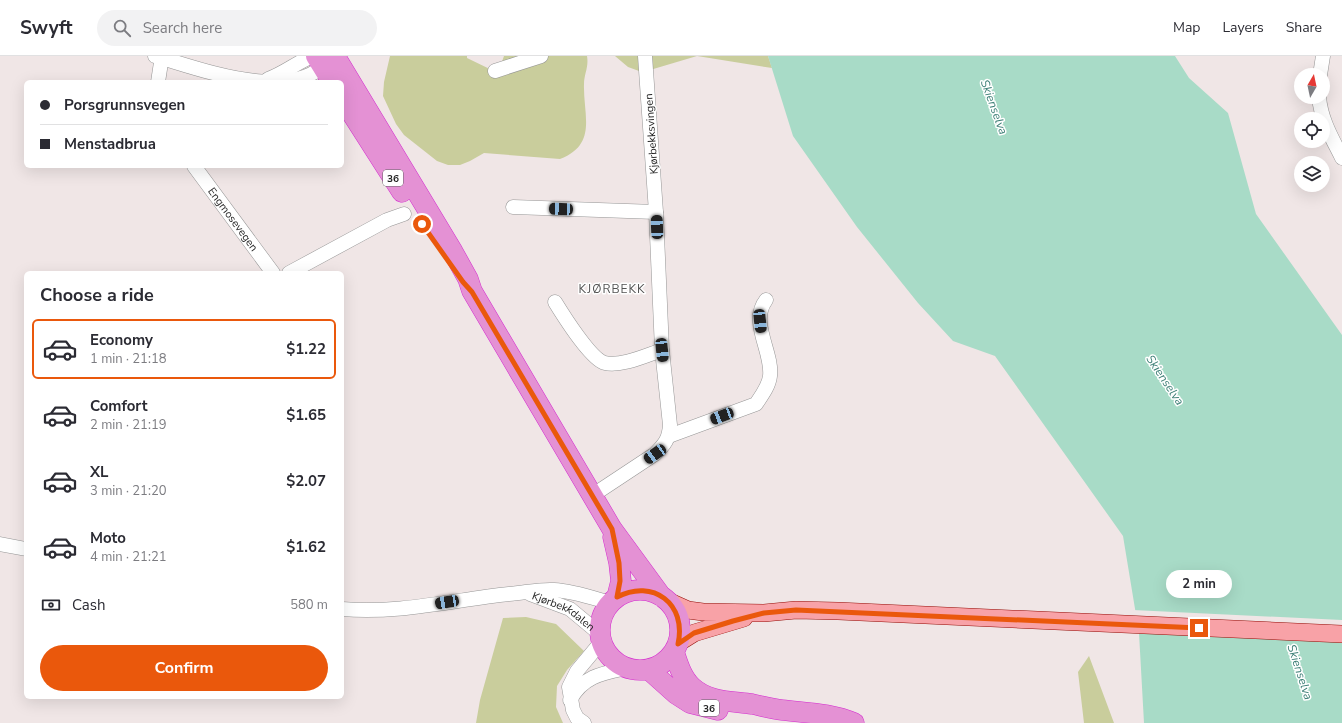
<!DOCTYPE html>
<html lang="en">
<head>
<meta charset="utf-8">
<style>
	:root { --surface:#fff; --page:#f2f2f3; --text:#2b2b33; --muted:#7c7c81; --line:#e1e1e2; --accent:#ea580c }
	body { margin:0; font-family:"Nunito Sans",sans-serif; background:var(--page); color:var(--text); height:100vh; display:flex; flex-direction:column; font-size:15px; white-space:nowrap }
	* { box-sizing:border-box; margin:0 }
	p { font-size:13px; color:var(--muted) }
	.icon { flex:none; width:22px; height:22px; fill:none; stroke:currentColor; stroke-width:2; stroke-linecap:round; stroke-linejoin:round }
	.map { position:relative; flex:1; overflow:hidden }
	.panel { position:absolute; left:24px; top:215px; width:320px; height:428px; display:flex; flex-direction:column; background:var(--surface); border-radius:6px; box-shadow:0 4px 16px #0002 }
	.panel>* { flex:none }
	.top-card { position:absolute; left:24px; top:24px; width:320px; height:88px; border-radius:6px; box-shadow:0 4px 16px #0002; display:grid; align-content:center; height:88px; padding:0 16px; background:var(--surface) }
	.needle { width:26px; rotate:9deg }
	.buttons { position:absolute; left:1294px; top:12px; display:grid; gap:8px }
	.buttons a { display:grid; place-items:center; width:36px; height:36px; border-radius:50%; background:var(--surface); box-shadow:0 4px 16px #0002; font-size:20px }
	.end { position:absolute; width:18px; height:18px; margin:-9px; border:5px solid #ea580c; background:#fff; box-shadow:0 0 0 2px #fff }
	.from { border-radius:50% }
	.bubble { position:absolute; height:28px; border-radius:14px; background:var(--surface); box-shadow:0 4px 16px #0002; font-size:13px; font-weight:700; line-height:28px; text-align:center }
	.car { position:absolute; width:12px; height:24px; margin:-12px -6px; border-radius:5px; box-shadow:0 0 3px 1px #0007; background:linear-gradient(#222 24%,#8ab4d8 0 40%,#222 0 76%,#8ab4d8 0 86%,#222 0) }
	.top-card b { display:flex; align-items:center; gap:14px; height:38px; font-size:15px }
	.top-card b+b { border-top:1px solid var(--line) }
	.top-card i { width:10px; height:10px; background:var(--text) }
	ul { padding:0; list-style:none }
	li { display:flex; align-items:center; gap:12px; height:60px; margin:0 8px 6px; padding:0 8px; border:2px solid transparent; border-radius:6px }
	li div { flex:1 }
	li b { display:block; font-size:15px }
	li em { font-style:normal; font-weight:700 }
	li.selected { border-color:var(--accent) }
	li>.icon { width:36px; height:36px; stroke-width:1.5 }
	h2 { padding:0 16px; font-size:18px; line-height:48px }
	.pay { display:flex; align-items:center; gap:10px; height:44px; padding:0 16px; font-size:15px }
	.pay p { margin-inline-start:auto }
	.cta { display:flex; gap:8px; margin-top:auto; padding:8px 16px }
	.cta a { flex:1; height:46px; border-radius:24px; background:var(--accent); color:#fff; font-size:16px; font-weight:700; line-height:46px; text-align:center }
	header { display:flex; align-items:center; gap:24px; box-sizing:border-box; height:56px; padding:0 20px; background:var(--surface); border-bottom:1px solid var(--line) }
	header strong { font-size:19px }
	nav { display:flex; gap:22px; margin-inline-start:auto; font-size:14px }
	.search { width:280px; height:36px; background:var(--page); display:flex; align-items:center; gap:10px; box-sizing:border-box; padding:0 14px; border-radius:22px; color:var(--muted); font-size:15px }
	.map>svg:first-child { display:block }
</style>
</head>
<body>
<header>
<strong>Swyft</strong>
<div class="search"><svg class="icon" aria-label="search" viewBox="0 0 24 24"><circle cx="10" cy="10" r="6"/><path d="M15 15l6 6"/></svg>Search here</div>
<nav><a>Map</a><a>Layers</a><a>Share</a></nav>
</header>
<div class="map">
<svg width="1342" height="667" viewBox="0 0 1342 667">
	<rect width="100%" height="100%" fill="#f0e6e6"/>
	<path fill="#c9cd9c" d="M 390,0 L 467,0 L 467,2 L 498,17 L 504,0 L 587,0 C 589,11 584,18 584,28 C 583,59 598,88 560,103 L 484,97 L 470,105 L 460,109 L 448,109 L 437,105 L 404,79 L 396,68 L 383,40 L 384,26 Z
		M 615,0 L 768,0 L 772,12 L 697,0 L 650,14 L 639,15 L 628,11 Z
		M 526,561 L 556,568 L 584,595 L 567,614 L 557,630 L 556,651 L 563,667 L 476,667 L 480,644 L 503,562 Z
		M 1089,600 L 1114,667 L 1084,667 L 1078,616 Z"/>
	<path fill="#a8dbc7" d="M 768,0 L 1175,0 L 1189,22 L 1228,57 L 1256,158 L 1342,279 L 1342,667 L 1144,667 L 1139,577 L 1123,480 L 995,300 L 953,285 L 918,247 L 857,171 L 793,80 Z"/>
	<path fill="#f0e6e6" d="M 1133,554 L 1342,564 L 1342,586 L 1137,577 Z"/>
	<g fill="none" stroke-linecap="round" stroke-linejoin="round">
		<g stroke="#969696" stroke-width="15">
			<g id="minor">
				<path d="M 155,0 C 201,13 292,49 329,4"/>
				<path d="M 495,15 L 541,0"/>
				<path d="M 1320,19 L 1323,0"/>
				<path d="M 268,23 C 285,17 297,6 313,0"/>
				<path d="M 158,26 L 162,0"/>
				<path d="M 1319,41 C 1321,64 1332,82 1342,102"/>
				<path id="s1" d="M 194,110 L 273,217"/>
				<path d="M 513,151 L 656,156"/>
				<path d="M 289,217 L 387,164 L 404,158"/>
				<path d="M 555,246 C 563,259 591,304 605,307 C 621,311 647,299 662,294"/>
				<path d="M 669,380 L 756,348 C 762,339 769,330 770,320 C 773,296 749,266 766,244"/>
				<path d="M 593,439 L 655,398 C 665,388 669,383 670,369 L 662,294 L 656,156 L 645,0"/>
				<path d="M 0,488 L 26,493"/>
				<path id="s2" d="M 530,538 L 570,553 L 600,578"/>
				<path d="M 342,553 C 398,558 453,544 509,538 C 524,537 539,533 554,534 C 573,535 593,542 611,547"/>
				<path d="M 570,644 C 583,620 603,617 627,612"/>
				<path d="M 584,667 L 577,662 L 573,654 L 569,631 L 577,615 L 602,585"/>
			</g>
		</g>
		<g stroke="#950c06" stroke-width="18">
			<path id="major" d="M 668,545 L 688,554 L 703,556 L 764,557 L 796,554 L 838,555 L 1342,578
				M 678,587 L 694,577 L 744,562"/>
		</g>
		<g stroke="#d42ccf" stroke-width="21">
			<path id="highway" d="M 316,0 L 332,26
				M 335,0 L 453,196 L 468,223 L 472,235 L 612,473 L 661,540
				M 342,42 L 402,136
				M 613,481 L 619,507 L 621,525 L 617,541
				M600 574a40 40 0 1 1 80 0a40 40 0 1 1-80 0Z
				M 674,596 C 678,608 682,622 692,631 C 708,646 731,645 752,648 C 762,650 772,653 782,654 C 807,657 831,657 854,667
				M 648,613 L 676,638 L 690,647 L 718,654"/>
		</g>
		<use href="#minor" stroke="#fff" stroke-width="14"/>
		<use href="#major" stroke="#f8a2a7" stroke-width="17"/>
		<use href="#highway" stroke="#e491d4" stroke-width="20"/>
	</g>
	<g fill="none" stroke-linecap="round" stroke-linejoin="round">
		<path stroke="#ea580c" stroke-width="5" d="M 422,168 L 463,226 L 472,236 L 612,473 L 619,507 L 620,525 L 617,541 C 653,522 687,548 678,588 L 694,577 L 733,565 L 764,557 L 796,554 L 1199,572"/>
	</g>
	<g text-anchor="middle" stroke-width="3" stroke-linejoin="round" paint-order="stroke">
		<g fill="#fff" stroke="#626262" stroke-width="1">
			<rect x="383" y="114" width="20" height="16" rx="3"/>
			<rect x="699" y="644" width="20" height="16" rx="3"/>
		</g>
		<g font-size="10" font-weight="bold" fill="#1f1f1f">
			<text x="393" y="126">36</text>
			<text x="709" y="656">36</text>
		</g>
		<g font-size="11" fill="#1f1f1f" stroke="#fff">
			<text transform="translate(651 78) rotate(-94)" y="4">Kjørbekksvingen</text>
			<text dy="4" stroke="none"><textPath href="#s1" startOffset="66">Engmosevegen</textPath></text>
			<text dy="4" stroke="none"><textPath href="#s2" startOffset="38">Kjørbekkdalen</textPath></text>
		</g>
		<g font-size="12" font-style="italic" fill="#3c7e75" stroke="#fff">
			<text transform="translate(994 51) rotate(70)" y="4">Skienselva</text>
			<text transform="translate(1165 324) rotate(56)" y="4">Skienselva</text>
			<text transform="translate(1300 616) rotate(72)" y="4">Skienselva</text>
		</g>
		<g font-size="12" letter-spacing="1" fill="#525252" stroke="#fff">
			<text x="612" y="237">KJØRBEKK</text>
		</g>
	</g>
</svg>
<div class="buttons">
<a><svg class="needle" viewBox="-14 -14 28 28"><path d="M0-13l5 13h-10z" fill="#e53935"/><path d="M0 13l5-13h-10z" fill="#7c7c81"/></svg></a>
<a><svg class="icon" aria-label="locate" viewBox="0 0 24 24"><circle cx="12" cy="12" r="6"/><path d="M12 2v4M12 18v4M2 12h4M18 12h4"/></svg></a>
<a><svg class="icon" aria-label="layers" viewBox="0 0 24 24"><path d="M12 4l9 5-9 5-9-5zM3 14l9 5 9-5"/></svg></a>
</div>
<i class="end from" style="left:422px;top:168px"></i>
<i class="end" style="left:1199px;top:572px"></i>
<div class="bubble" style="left:1166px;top:514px;width:66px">2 min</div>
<i class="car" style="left:561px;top:153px;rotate:272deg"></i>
<i class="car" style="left:657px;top:171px;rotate:358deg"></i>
<i class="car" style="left:760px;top:265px;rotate:174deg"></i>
<i class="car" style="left:662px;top:294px;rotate:174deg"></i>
<i class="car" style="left:722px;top:360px;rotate:249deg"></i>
<i class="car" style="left:655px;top:398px;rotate:235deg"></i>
<i class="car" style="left:447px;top:546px;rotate:261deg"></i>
<div class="top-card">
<b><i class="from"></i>Porsgrunnsvegen</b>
<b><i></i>Menstadbrua</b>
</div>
<section class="panel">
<h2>Choose a ride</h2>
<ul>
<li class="selected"><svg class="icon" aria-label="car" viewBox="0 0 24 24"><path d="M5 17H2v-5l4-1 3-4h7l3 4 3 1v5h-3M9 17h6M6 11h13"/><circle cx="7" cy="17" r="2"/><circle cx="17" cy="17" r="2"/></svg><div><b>Economy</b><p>1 min · 21:18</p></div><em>$1.22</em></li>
<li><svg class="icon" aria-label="car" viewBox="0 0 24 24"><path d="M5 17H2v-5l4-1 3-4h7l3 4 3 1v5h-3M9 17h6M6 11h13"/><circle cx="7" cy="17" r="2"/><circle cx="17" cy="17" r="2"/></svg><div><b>Comfort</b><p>2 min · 21:19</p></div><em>$1.65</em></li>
<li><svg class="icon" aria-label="car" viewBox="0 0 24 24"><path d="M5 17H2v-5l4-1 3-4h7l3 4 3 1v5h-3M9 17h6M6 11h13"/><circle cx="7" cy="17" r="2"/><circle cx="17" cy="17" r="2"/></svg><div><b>XL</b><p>3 min · 21:20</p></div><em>$2.07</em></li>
<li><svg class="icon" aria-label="car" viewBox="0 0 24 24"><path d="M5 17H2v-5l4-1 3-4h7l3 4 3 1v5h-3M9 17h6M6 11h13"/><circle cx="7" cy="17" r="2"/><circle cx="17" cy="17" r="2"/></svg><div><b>Moto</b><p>4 min · 21:21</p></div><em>$1.62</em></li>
</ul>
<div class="pay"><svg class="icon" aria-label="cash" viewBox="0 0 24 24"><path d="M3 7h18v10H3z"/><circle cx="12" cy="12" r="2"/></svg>Cash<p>580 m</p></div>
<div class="cta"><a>Confirm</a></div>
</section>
</div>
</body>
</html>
